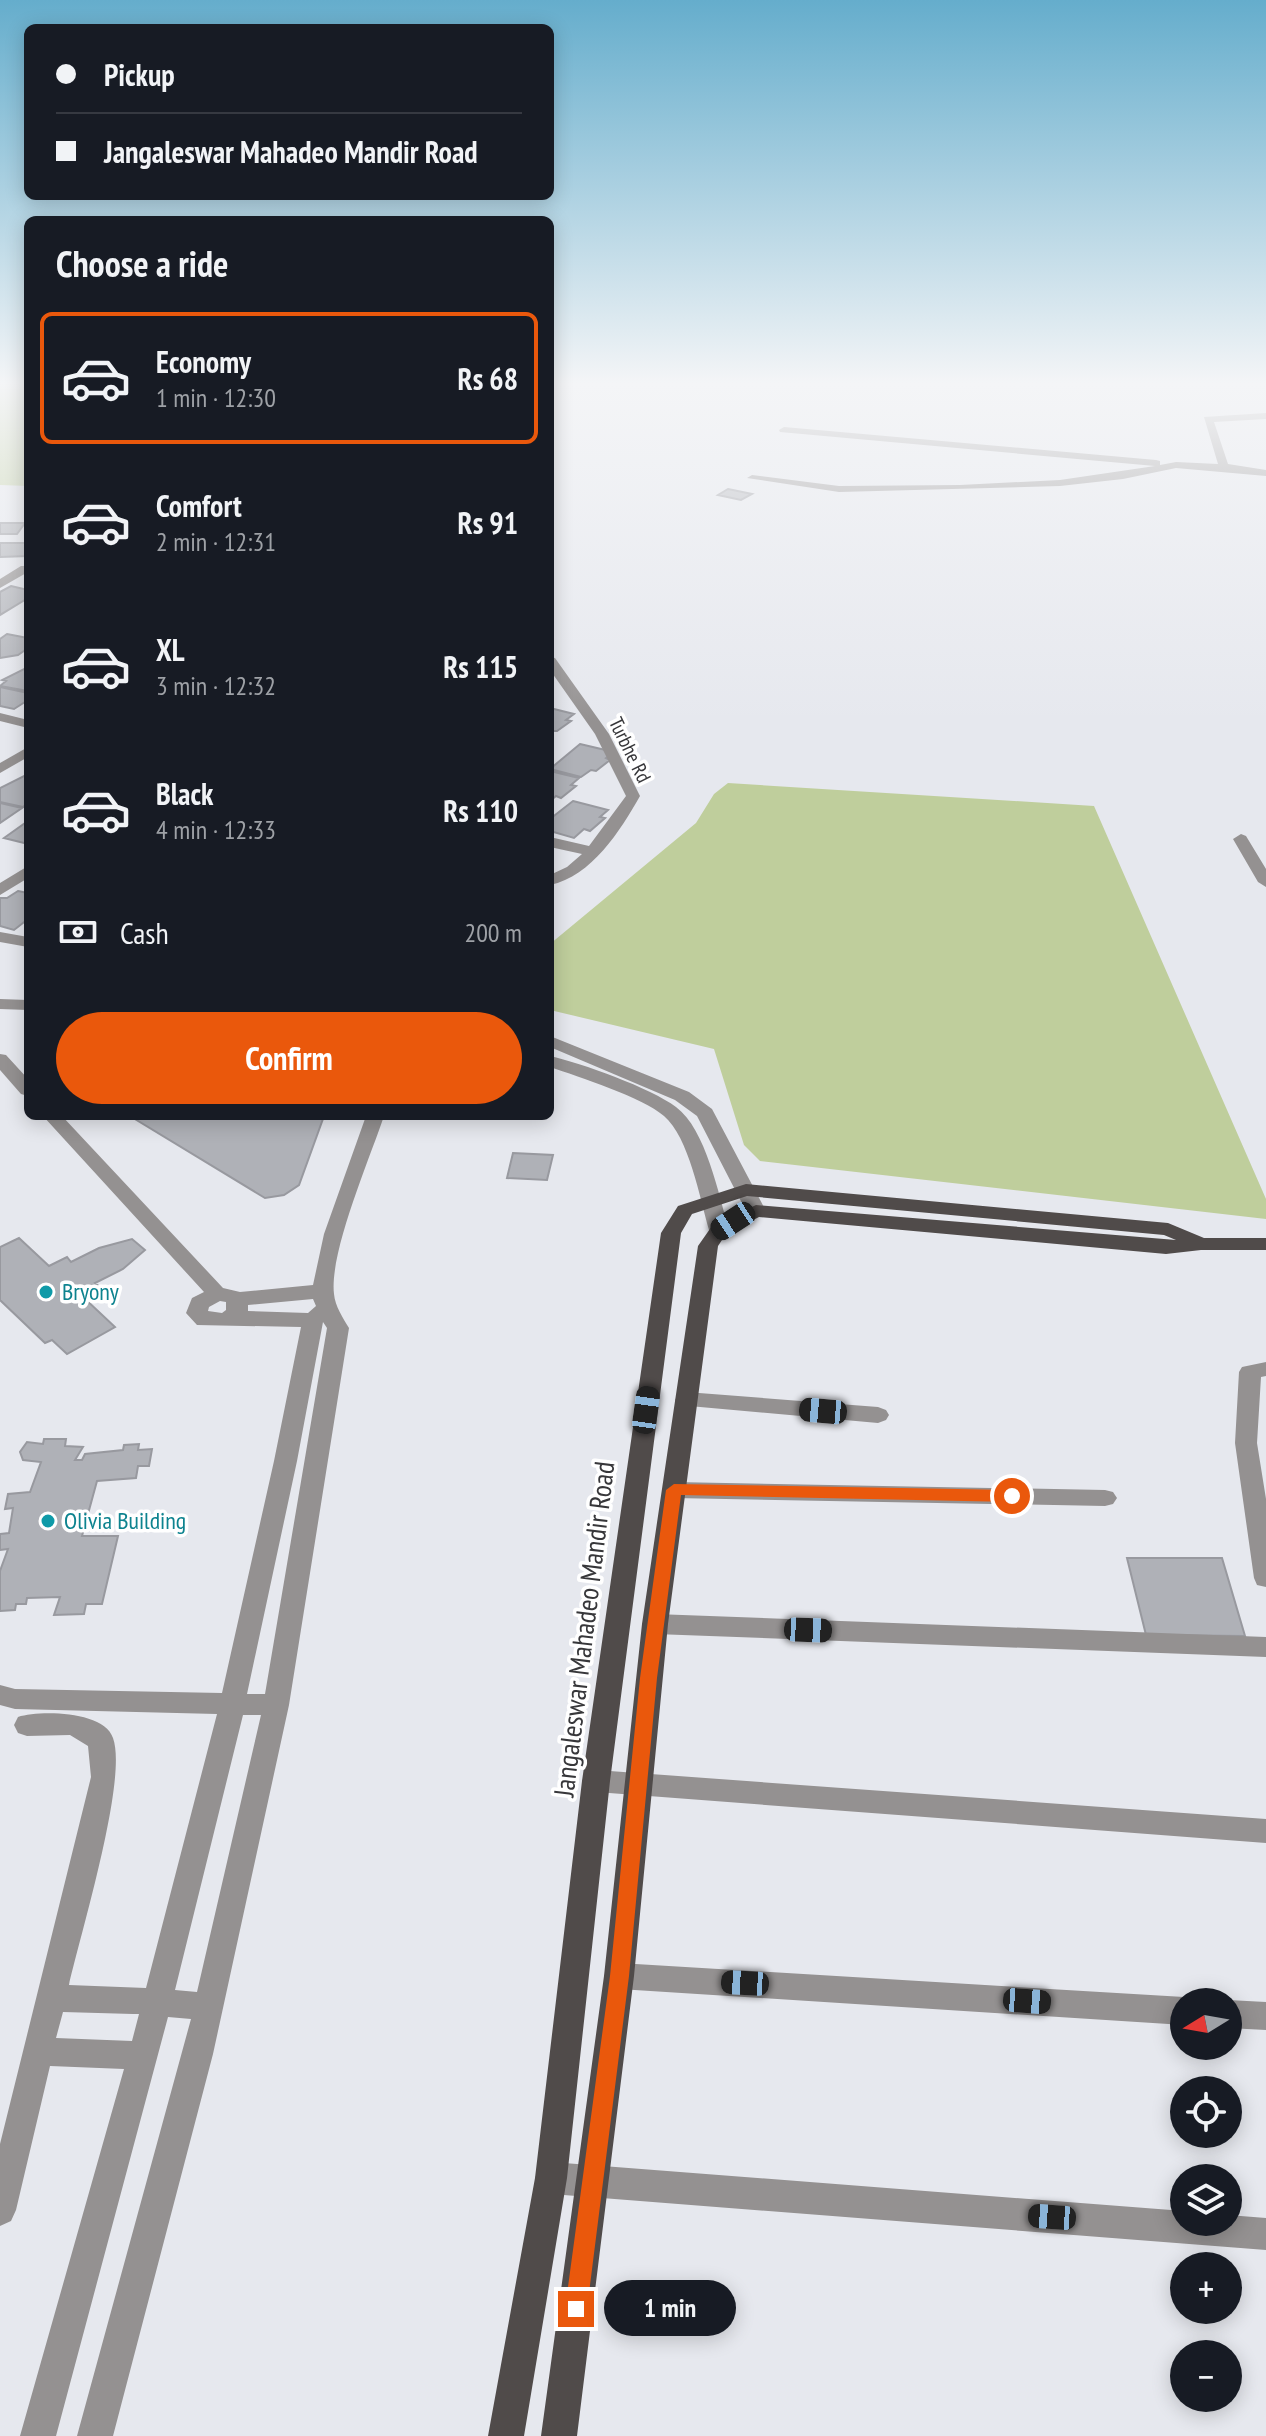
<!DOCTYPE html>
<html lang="en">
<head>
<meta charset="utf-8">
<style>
	:root { --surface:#171b24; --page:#242831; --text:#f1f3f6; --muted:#9ea1a6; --line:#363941; --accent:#ea580c }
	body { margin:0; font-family:"PT Sans Narrow",sans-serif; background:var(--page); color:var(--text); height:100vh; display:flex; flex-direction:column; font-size:30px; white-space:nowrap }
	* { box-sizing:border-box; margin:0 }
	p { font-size:26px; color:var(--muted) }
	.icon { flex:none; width:44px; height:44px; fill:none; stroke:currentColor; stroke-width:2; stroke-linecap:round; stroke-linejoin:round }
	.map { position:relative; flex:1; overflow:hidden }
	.sheet { position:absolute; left:24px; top:216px; width:530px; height:904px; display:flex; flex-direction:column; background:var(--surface); border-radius:12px; box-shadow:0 4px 20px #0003 }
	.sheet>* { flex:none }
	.hud { position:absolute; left:24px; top:24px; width:530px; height:176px; border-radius:12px; box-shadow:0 4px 20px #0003; display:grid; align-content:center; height:176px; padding:0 32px; background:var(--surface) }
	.needle { width:52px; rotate:259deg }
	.buttons { position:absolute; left:1170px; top:1988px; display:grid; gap:16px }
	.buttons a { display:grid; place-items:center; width:72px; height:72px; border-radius:50%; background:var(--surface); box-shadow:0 4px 20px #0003; font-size:40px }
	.end { position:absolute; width:36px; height:36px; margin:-18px; border:10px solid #ea580c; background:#fff; box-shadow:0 0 0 4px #fff }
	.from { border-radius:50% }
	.bubble { position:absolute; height:56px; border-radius:28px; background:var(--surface); box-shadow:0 4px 20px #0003; font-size:26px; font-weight:600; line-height:56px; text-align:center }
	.car { position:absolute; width:24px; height:48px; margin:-24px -12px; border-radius:10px; box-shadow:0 0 6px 2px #0007; background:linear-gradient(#222 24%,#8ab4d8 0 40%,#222 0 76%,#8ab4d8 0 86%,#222 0) }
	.hud b { display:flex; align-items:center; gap:28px; height:76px; font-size:30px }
	.hud b+b { border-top:2px solid var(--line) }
	.hud i { width:20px; height:20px; background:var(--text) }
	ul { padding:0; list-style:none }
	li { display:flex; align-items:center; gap:24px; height:132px; margin:0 16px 12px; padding:0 16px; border:4px solid transparent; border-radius:12px }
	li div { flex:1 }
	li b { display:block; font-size:30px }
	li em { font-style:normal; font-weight:600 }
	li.selected { border-color:var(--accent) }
	li>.icon { width:72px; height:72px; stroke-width:1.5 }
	h2 { padding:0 32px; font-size:36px; line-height:96px }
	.pay { display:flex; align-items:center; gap:20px; height:88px; padding:0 32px; font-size:30px }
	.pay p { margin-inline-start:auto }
	.cta { display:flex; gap:16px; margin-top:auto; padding:16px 32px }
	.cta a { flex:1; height:92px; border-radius:48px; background:var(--accent); color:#fff; font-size:32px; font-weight:600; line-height:92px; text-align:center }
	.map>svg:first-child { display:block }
</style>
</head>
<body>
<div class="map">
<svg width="1266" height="2436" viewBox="0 0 1266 2436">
	<rect width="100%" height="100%" fill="#e6e8ee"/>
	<path fill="#bfce9c" d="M 0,382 L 28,382 L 28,486 L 0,485 Z
		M 728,783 L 1094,806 L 1266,1199 L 1266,1219 L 760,1161 L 744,1145 L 714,1049 L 550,1010 L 550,944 L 696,823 L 714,794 Z"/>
	<path fill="#afb1b7" stroke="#98999f" stroke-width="2" d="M 728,489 L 752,494 L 741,500 L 718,495 Z
		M 0,523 L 25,523 L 17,534 L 0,534 Z
		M 0,543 L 28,543 L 28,556 L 0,557 Z
		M 11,586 L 28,590 L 28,598 L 0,615 L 0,592 Z
		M 7,634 L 28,638 L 28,648 L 18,655 L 0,658 L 0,639 Z
		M 28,667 L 28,691 L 0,686 L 6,681 L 2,680 Z
		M 0,687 L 28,693 L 28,700 L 14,709 L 0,706 Z
		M 550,708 L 574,714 L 566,720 L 571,721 L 557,731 L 550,731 Z
		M 580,744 L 614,752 L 606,758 L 610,760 L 596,771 L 591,770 L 581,777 L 550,769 Z
		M 550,771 L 579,778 L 571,785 L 576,786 L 561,798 L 556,796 L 550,801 Z
		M 26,775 L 28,803 L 23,807 L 0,802 L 0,788 Z
		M 573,801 L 608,810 L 600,817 L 605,818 L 590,831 L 584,829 L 574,838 L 550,831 L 550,819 Z
		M 0,803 L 22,808 L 0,823 Z
		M 28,821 L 28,844 L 4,838 Z
		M 18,891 L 28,893 L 28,919 L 14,930 L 0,926 L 0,898 L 7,898 Z
		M 130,1116 L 324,1116 L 299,1185 L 284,1195 L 265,1198 Z
		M 513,1153 L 553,1155 L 547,1180 L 507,1178 Z
		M 19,1238 L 49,1266 L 67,1257 L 71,1262 L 99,1248 L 132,1239 L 145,1250 L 123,1269 L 95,1283 L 101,1288 L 83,1297 L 115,1327 L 67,1354 L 52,1340 L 45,1343 L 0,1300 L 0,1247 Z
		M 44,1439 L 66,1439 L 65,1446 L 83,1447 L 75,1460 L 82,1460 L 85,1454 L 123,1450 L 124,1445 L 139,1444 L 138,1450 L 152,1449 L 149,1466 L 138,1466 L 136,1478 L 97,1481 L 82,1536 L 118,1536 L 102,1604 L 86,1604 L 84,1614 L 54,1615 L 60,1597 L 27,1598 L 26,1604 L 16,1604 L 15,1610 L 0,1611 L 0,1571 L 8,1549 L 0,1550 L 0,1534 L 9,1533 L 13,1508 L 5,1509 L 8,1494 L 30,1492 L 41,1462 L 23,1460 L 20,1452 L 27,1442 L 43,1444 Z
		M 1127,1558 L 1222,1558 L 1245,1636 L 1146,1635 Z"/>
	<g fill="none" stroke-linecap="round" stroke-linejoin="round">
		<path fill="#949191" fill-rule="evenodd" d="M 1266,413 L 1266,419 L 1214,422 L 1228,464 L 1266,470 L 1266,476 L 1176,468 L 1123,479 L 1060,486 L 839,492 L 747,478 L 752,475 L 839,486 L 960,485 L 1060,480 L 1155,466 L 780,432 L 779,430 L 784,427 L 1156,460 L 1160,461 L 1160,465 L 1176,462 L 1218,464 L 1204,417 Z
			M 21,566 L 28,566 L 28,572 L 0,588 L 0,579 Z
			M 550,657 L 555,658 L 609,734 L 640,796 C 620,831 592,876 550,885 L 550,875 L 567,867 L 582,854 L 550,847 L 550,837 L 589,846 L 626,796 L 595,734 L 550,670 Z
			M 0,713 L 28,720 L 28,728 L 0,721 Z
			M 28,747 L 28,757 L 0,773 L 0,763 Z
			M 1241,834 L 1246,836 L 1266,869 L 1266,887 L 1258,882 L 1233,839 Z
			M 28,866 L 28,878 L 0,895 L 0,883 Z
			M 0,932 L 28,937 L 28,947 L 0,942 Z
			M 0,999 L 28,1000 L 28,1010 L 0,1009 Z
			M 550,1036 L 689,1092 L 712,1109 L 766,1211 L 763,1215 L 756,1217 L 746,1211 L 697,1116 L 675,1100 L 550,1047 Z
			M 0,1054 L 6,1055 L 28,1079 L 28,1096 L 21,1094 L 0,1070 Z
			M 550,1056 C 581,1063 651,1088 676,1107 C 706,1129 719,1196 729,1230 L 726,1234 L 719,1236 L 709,1230 C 700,1199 689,1137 664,1116 C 642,1097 579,1077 550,1067 Z
			M 43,1116 L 62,1116 L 223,1288 L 240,1292 L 313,1285 L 324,1234 L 366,1116 L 384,1116 C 370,1158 329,1253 334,1294 C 335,1306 343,1318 349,1328 L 289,1705 L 213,2054 L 113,2436 L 77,2436 L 191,2019 L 168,2017 L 56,2436 L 20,2436 L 124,2069 L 50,2066 L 16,2210 L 11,2221 L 0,2226 L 0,2144 L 91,1777 L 88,1746 L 70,1735 L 27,1736 L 18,1733 L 14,1725 L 18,1717 C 40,1710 104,1711 113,1738 C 128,1779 80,1936 69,1985 L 146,1988 L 217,1714 L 15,1709 L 0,1705 L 0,1685 L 15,1689 L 222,1693 L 274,1461 L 301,1327 L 197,1325 L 186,1313 L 192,1298 L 204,1292 ZM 313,1299 L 316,1306 L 308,1313 L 248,1311 L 248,1305 ZM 220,1301 L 226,1302 L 226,1310 L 222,1313 L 208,1311 L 209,1307 ZM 323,1322 L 327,1328 L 265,1694 L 247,1694 L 297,1461 ZM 243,1715 L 261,1715 L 197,1992 L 175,1990 ZM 63,2012 L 133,2014 L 139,2014 L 132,2041 L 56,2038 Z
			M 1266,1362 L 1266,1376 L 1261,1377 L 1257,1443 L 1266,1499 L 1266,1587 L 1257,1585 L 1254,1578 L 1235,1443 L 1239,1372 L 1242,1367 Z
			M 686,1392 L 878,1407 L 886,1410 L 889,1415 L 886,1420 L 878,1423 L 678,1405 L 675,1400 L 678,1395 Z
			M 674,1482 L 1105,1490 L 1113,1492 L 1117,1498 L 1113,1504 L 1105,1506 L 674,1498 L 666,1496 L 662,1490 L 666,1484 Z
			M 655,1614 L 1266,1637 L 1266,1657 L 655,1634 L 646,1631 L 642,1624 L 646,1617 Z
			M 596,1770 L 1266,1819 L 1266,1843 L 596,1792 L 586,1789 L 582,1781 L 586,1773 Z
			M 619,1963 L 1184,1997 L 1195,2002 L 1184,2002 L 1184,2025 L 619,1989 L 609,1985 L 604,1976 L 609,1967 Z
			M 1228,2000 L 1266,2002 L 1266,2030 L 1228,2028 L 1228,2002 L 1223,2002 Z
			M 551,2162 L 1184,2211 L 1184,2222 L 1228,2222 L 1228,2215 L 1266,2218 L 1266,2250 L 551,2194 L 540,2189 L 535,2178 L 540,2167 Z"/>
		<path fill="#504b4a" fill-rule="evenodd" d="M 746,1184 L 1168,1223 L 1204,1238 L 1266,1238 L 1266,1250 L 1201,1250 L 1166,1254 L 759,1217 L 726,1234 L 718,1246 L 668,1624 L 634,1976 L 577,2436 L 541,2436 L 604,1976 L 642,1624 L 698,1246 L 712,1226 L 756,1205 L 1176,1240 L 1164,1235 L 747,1196 L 692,1214 L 681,1233 L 610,1781 L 567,2178 L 524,2436 L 488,2436 L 535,2178 L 582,1781 L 661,1233 L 678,1206 Z"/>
	</g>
	<linearGradient id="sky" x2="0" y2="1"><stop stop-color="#65adcc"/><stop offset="0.53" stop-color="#f4f5f7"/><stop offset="1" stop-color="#f4f5f7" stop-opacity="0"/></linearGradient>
	<rect width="1266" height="723" fill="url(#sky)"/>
	<path fill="#ea580c" d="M 674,1484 L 1012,1490 L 1020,1496 L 1012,1502 L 681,1495 L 657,1678 L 629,1976 L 587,2309 L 584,2317 L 576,2320 L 569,2317 L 565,2309 L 610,1976 L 640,1678 L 666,1490 Z"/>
	<g fill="#0f9aa8" stroke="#fff" stroke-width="3">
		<circle cx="46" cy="1292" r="8"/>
		<circle cx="48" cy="1521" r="8"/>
	</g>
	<g text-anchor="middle" stroke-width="7" stroke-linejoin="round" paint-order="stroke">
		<g font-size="20" fill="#37373a" stroke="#fff">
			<text transform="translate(630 750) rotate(64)" y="7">Turbhe Rd</text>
		</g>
		<g font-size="24" fill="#0d838f" stroke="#fff" text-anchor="start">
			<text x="62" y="1300">Bryony</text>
			<text x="64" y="1529">Olivia Building</text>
		</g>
		<g font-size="28" fill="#37373a" stroke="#fff">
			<text transform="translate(584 1629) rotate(-83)" y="10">Jangaleswar Mahadeo Mandir Road</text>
		</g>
	</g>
</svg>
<div class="buttons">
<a><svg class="needle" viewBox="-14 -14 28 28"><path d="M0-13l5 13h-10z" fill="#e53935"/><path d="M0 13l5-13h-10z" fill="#9ea1a6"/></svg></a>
<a><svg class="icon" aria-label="locate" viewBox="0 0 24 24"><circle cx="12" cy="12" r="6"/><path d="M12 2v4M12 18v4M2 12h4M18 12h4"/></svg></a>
<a><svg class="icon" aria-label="layers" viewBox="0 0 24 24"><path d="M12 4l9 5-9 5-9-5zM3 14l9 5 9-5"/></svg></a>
<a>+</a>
<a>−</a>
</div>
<i class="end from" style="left:1012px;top:1496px"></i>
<i class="end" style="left:576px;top:2309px"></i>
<div class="bubble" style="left:604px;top:2280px;width:132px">1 min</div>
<i class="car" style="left:733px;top:1221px;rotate:237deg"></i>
<i class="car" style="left:646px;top:1410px;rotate:8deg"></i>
<i class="car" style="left:823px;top:1411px;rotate:275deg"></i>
<i class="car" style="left:808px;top:1630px;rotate:92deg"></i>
<i class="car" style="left:745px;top:1983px;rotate:273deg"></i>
<i class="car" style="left:1027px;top:2001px;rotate:94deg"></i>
<i class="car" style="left:1052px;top:2217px;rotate:274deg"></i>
<div class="hud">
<b><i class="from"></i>Pickup</b>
<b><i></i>Jangaleswar Mahadeo Mandir Road</b>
</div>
<section class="sheet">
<h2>Choose a ride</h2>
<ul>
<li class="selected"><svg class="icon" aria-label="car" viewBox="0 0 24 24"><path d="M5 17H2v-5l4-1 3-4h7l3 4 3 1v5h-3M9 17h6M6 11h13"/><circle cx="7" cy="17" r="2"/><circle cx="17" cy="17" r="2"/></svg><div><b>Economy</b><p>1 min · 12:30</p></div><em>Rs 68</em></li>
<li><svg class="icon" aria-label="car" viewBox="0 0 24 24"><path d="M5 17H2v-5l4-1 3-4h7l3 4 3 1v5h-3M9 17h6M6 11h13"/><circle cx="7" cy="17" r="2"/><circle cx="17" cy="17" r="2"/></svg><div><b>Comfort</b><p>2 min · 12:31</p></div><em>Rs 91</em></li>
<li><svg class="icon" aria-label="car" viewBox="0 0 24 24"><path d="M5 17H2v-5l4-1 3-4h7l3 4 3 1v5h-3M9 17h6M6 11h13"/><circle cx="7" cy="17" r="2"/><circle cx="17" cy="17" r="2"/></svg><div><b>XL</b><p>3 min · 12:32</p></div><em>Rs 115</em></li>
<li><svg class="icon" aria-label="car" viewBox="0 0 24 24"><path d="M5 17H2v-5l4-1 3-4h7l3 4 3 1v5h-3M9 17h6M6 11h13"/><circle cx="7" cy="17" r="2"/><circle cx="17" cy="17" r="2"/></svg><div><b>Black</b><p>4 min · 12:33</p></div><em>Rs 110</em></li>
</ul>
<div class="pay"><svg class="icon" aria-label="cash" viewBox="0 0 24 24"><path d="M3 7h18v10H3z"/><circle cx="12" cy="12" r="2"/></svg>Cash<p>200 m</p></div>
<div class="cta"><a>Confirm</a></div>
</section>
</div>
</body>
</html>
